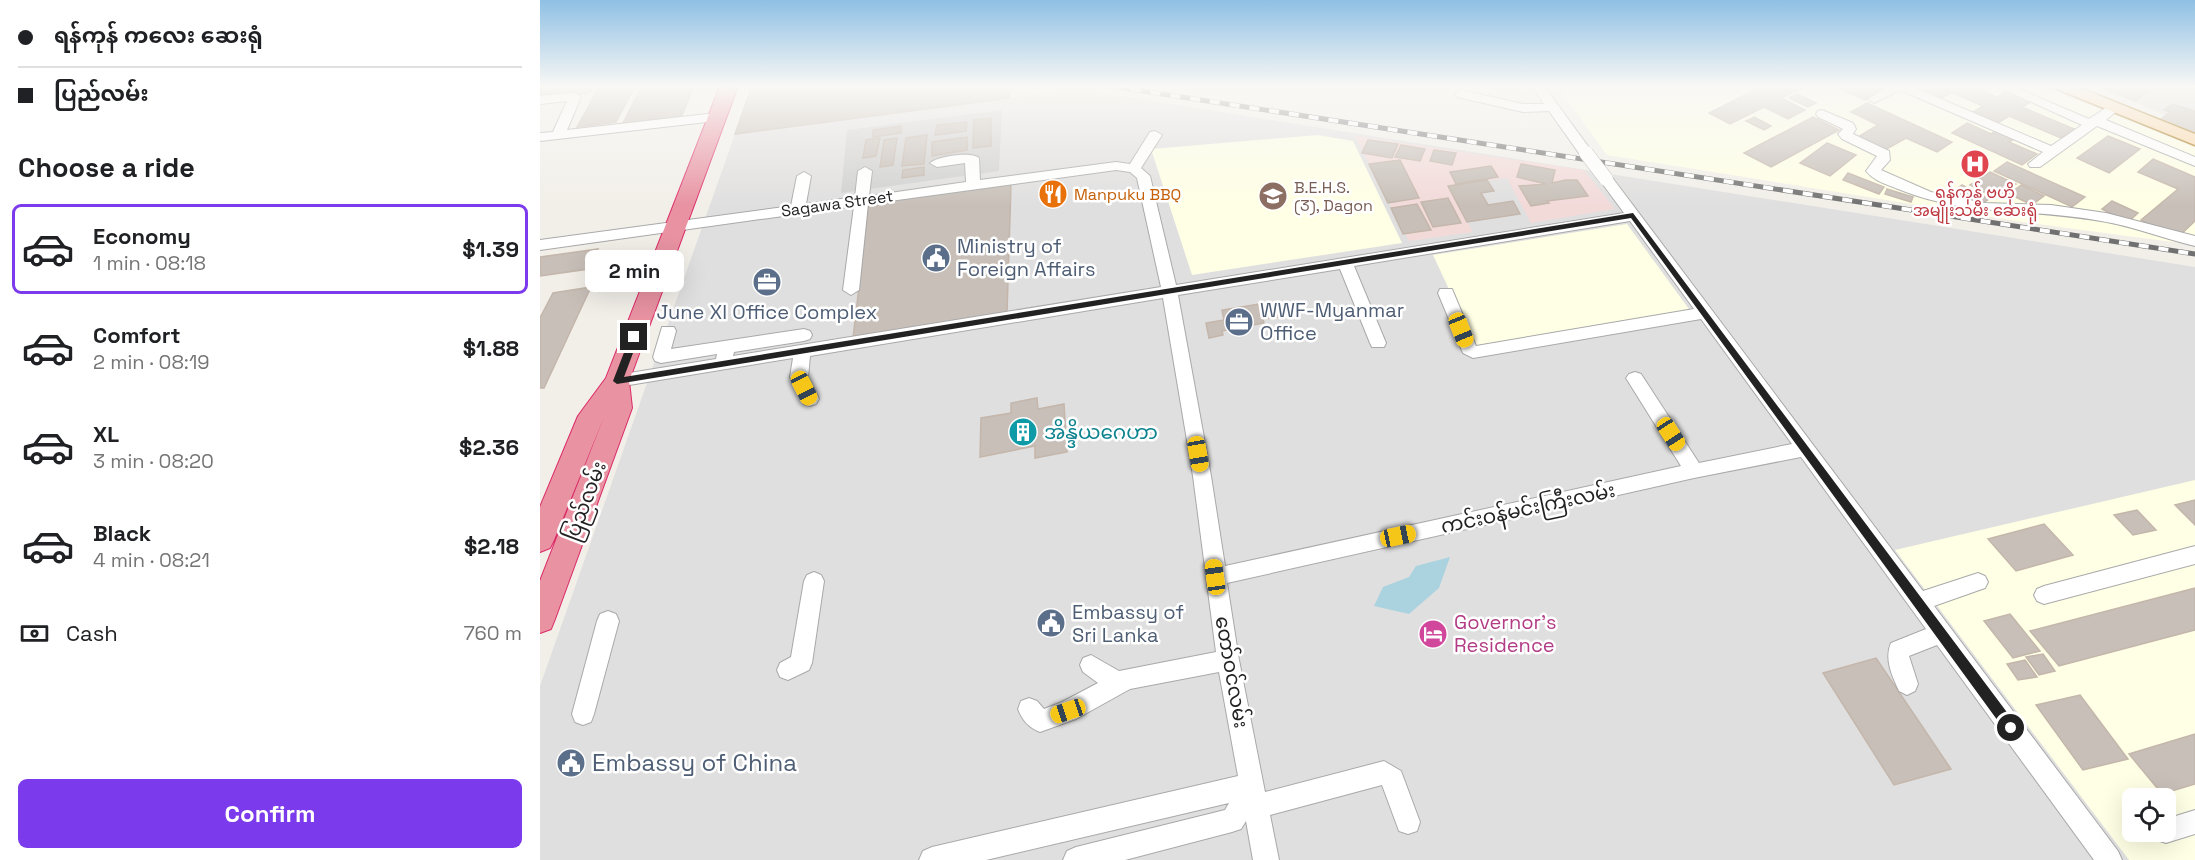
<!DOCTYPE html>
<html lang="en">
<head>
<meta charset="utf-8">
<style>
	:root { --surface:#fff; --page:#f6f6f6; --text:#202124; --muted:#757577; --line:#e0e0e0; --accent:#7c3aed }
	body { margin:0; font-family:"Space Grotesk","Noto Sans Myanmar",sans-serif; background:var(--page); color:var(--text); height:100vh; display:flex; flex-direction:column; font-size:22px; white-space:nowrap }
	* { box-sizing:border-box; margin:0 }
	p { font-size:20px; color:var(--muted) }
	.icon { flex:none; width:33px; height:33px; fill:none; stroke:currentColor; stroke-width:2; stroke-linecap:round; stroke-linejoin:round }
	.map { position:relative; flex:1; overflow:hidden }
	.panel { display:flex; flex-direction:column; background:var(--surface); width:540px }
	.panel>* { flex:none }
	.top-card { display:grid; align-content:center; height:132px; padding:0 18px; background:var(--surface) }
	.buttons { position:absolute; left:1582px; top:788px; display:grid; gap:12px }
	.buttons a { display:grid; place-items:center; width:54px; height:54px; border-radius:9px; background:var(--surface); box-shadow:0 6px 24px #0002; font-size:30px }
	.end { position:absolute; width:27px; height:27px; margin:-14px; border:8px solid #222; background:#fff; box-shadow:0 0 0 3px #fff }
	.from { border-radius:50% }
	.bubble { position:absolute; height:42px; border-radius:9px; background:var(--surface); box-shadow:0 6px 24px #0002; font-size:20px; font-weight:700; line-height:42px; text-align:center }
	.car { position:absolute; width:18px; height:36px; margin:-18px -9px; border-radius:8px; box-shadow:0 0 4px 2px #0007; background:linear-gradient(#f5c518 24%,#345 0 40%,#f5c518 0 76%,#345 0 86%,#f5c518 0) }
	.top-card b { display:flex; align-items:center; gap:21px; height:57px; font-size:22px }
	.top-card b+b { border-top:2px solid var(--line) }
	.top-card i { width:15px; height:15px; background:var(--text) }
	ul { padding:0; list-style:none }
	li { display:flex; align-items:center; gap:18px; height:90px; margin:0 12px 9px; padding:0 6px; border:3px solid transparent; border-radius:9px }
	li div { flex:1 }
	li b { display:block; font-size:22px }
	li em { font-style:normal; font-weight:700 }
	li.current { border-color:var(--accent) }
	li>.icon { width:54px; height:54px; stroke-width:1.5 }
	h2 { padding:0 18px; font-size:27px; line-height:72px }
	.pay { display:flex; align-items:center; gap:15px; height:66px; padding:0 18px; font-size:22px }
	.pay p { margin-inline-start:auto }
	.primary-button { display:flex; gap:12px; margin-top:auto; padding:12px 18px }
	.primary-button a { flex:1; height:69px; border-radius:9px; background:var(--accent); color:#fff; font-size:24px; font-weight:700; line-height:69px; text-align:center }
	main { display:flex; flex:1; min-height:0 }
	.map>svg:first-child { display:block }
</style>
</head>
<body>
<main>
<section class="panel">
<div class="top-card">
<b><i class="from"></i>ရန်ကုန် ကလေး ဆေးရုံ</b>
<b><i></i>ပြည်လမ်း</b>
</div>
<h2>Choose a ride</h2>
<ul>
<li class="current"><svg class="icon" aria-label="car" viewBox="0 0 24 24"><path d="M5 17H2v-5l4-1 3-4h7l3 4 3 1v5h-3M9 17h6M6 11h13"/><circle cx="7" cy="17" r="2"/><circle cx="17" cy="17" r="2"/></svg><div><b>Economy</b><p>1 min · 08:18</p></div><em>$1.39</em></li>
<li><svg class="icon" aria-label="car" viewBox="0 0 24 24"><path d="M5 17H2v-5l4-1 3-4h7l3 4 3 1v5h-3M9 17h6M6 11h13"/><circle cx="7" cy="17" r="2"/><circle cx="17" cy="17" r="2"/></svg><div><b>Comfort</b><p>2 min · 08:19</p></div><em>$1.88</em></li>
<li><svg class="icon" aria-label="car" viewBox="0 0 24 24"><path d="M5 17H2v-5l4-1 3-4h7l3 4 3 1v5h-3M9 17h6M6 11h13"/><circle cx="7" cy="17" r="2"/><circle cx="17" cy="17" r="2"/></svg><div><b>XL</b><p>3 min · 08:20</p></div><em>$2.36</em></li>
<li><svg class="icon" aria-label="car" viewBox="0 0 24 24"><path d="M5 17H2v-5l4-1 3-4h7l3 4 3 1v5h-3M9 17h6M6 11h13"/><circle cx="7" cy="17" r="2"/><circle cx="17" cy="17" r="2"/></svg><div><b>Black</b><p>4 min · 08:21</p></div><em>$2.18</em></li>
</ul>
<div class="pay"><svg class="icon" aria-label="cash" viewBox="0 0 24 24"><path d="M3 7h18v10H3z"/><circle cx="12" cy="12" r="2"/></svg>Cash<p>760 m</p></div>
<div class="primary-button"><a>Confirm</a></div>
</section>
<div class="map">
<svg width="1655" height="860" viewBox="0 0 1655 860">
	<rect width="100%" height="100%" fill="#f2efe9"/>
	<path fill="#e0dfdf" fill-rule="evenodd" d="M 1554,86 L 1655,86 L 1655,127 Z
		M 537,89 L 1655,267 L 1655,860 L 0,860 L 0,686 L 195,134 ZM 1593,798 L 1626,798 L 1626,831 L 1593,831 Z"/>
	<path fill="#f2dad9" d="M 815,136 L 1044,170 L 1075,209 L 991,223 L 967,178 L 908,186 L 933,232 L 869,241 Z"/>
	<path fill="#ffffe5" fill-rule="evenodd" d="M 1017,86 L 1501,86 L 1655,147 L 1655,245 L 1483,222 L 1067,155 Z
		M 778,135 L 813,141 L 862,243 L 652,275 L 611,149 Z
		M 1087,224 L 1154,316 L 937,349 L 893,255 Z
		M 1655,480 L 1655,860 L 1589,860 L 1355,550 ZM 1593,798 L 1626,798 L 1626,831 L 1593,831 Z"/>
	<path fill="#d0d0d0" d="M 462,110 L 459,171 L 301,193 L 307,130 Z"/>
	<path fill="#aad3df" d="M 910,557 L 899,588 L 869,614 L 834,606 L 843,587 L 869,577 L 876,566 Z"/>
	<path fill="#c7bfb8" stroke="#c4b6ab" stroke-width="1.5" d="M 0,86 L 54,86 L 49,93 L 0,99 Z
		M 60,86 L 95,86 L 76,122 L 37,127 Z
		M 102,86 L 154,86 L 140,120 L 81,127 Z
		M 212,86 L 470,86 L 469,98 L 195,134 Z
		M 1223,86 L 1266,86 L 1241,98 L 1265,110 L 1248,119 L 1224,107 L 1190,124 L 1169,113 Z
		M 1303,86 L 1354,86 L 1325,100 L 1299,88 Z
		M 1395,86 L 1410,93 L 1397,101 L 1381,94 Z
		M 1401,86 L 1432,86 L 1457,97 L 1469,89 L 1494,100 L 1482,107 L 1534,129 L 1521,138 L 1469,116 L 1455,125 L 1430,114 L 1443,106 L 1399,87 Z
		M 1558,86 L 1615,86 L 1596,101 Z
		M 1257,94 L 1276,103 L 1268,107 L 1249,98 Z
		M 1327,103 L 1412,142 L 1397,152 L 1366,138 L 1345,150 L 1318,137 L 1338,125 L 1311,112 Z
		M 1632,104 L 1655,111 L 1655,138 L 1617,122 L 1630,112 L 1624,110 Z
		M 1214,117 L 1231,126 L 1224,130 L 1206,121 Z
		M 1273,117 L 1299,130 L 1231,167 L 1204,153 Z
		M 451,118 L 451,146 L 433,148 L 434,120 Z
		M 427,122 L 426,131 L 395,135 L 397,125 Z
		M 1427,123 L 1451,134 L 1456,131 L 1474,139 L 1469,142 L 1497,154 L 1482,165 L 1412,133 Z
		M 361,126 L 361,133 L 333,137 L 333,130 Z
		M 387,135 L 384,164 L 362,166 L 366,138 Z
		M 1568,136 L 1600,149 L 1569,173 L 1537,158 Z
		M 427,137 L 427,150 L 392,156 L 392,142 Z
		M 340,138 L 336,156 L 323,158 L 326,140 Z
		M 357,138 L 353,165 L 340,167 L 344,140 Z
		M 828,140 L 858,144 L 852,158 L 822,153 Z
		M 1287,143 L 1316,155 L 1290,176 L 1260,163 Z
		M 861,145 L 885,149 L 880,161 L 855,157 Z
		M 894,150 L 916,153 L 912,165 L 890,161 Z
		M 1613,159 L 1655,177 L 1655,221 L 1638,237 L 1601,220 L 1638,189 L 1598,172 Z
		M 860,160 L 879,198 L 848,203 L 829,164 Z
		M 1467,162 L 1545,197 L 1532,207 L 1454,171 Z
		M 981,164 L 1015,170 L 1012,183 L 1026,180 L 1037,180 L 1048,196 L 1007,201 L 1009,203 L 991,206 L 979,186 L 1006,184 L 977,177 Z
		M 951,166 L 958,177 L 916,184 L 910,172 Z
		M 384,167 L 384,175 L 362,178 L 363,170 Z
		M 1450,172 L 1476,184 L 1455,198 L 1430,185 Z
		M 1308,173 L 1344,187 L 1339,194 L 1303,180 Z
		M 947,180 L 954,191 L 941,193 L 948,205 L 973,201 L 980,214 L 927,222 L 908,186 Z
		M 471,185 L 467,313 L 313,338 L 329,202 Z
		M 1422,185 L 1449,199 L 1439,206 L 1412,193 Z
		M 1481,185 L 1504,196 L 1492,205 L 1469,194 Z
		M 1347,189 L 1373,197 L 1371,202 L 1345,194 Z
		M 908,198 L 921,223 L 893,227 L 881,202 Z
		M 1572,201 L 1598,213 L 1588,222 L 1562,209 Z
		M 877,204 L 891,230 L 863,234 L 851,208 Z
		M 58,249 L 49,269 L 0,276 L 0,257 Z
		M 51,287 L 4,388 L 0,388 L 0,318 L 13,293 Z
		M 720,304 L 720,307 L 737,304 L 740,317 L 723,319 L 724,323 L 682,331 L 683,335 L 669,338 L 666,323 L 684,320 L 682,310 Z
		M 497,398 L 498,409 L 524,404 L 527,452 L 495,458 L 495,446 L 440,457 L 441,418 L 471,413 L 471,403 Z
		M 1655,500 L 1655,525 L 1635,505 Z
		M 1597,510 L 1616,530 L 1593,535 L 1574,515 Z
		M 1504,524 L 1533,555 L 1476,571 L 1448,539 Z
		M 1655,588 L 1655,630 L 1519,666 L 1490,631 Z
		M 1470,614 L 1500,651 L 1473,658 L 1444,621 Z
		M 1503,654 L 1515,671 L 1499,675 L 1486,657 Z
		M 1336,658 L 1411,769 L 1354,785 L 1283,673 Z
		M 1485,660 L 1497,677 L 1478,680 L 1467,664 Z
		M 1540,695 L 1588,759 L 1543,770 L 1496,705 Z
		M 1655,734 L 1655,784 L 1622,794 L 1589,754 Z"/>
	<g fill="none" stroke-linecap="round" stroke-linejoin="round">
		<g stroke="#a9a9a9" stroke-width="2">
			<path id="minor" d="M 992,86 L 1004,86 L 1053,153 L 1051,156 L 1041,156 L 1009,111 L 983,112 L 917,97 L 915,94 L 921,90 L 983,104 L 1004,104 Z
				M 1350,86 L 1371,86 L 1511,146 L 1542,125 L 1456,86 L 1472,86 L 1549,119 L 1570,105 L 1578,105 L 1580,108 L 1566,120 L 1655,157 L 1655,166 L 1557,126 L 1500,167 L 1490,167 L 1488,164 L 1503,152 L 1360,90 L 1334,103 L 1328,99 Z
				M 35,93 L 41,97 L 27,130 L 176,113 L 182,117 L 176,121 L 0,141 L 0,133 L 13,132 L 27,101 L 0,104 L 0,96 Z
				M 1282,110 L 1313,123 L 1316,129 L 1313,134 L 1349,151 L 1350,160 L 1341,170 L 1391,192 L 1444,203 L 1511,205 L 1566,213 L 1655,236 L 1655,246 C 1624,239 1593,226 1561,221 C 1491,208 1426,217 1358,189 C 1346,184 1334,181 1326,171 L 1337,156 L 1302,139 L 1298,134 L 1303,129 L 1278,117 L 1276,114 L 1278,111 Z
				M 615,131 L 622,135 L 601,168 L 610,176 L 636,285 L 1084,213 L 1059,179 L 1061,176 L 1071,176 L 1383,591 L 1438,573 L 1445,576 L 1448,582 L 1445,588 L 1394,606 L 1578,851 L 1582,860 L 1554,860 L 1397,645 L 1369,656 L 1378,684 L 1375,691 L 1367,695 L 1359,691 C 1352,676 1344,659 1351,643 L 1386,629 L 1261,457 L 1154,478 L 687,583 L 699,660 L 725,792 L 844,761 L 861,771 L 880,822 L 877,831 L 868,834 L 859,831 L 842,785 L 730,815 L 739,860 L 713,860 L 706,821 L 701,829 L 692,832 L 585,860 L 523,860 L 527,851 L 536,847 L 685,810 L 689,803 L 446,860 L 379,860 L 383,851 L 392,847 L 698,776 L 679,672 L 590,689 L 536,719 L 500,732 C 489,728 482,720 478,709 L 481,701 L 489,698 L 497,701 L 504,709 L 522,702 L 558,683 L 543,672 L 540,665 L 543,658 L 551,655 L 579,671 L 676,652 L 653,476 L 623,298 L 270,356 L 268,377 L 279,399 L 276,404 L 270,406 L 264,404 L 250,377 L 253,358 L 77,387 L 71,385 L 68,381 L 71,377 L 77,375 L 176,359 L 177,354 L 121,363 L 115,361 L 113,357 L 122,327 L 134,327 L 136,331 L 131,349 L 264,329 L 270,331 L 272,335 L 270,339 L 264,341 L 194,352 L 193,356 L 621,287 L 597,178 L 590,172 L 576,170 L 328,204 L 319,290 L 311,295 L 303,290 L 314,206 L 0,250 L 0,240 L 251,206 L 257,176 L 264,172 L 271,176 L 266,204 L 315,197 L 318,171 L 325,167 L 332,171 L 329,196 L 426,182 L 425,163 L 397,167 L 390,163 C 398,156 431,151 439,158 L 440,180 L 576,162 L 590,164 L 610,132 ZM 1090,221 L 1154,309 L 936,346 L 912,289 L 900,289 L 898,293 L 923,353 L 933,358 L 1161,319 L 1252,444 L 1159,463 L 1101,374 L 1095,372 L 1089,374 L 1086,378 L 1141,466 L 685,566 L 671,476 L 638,295 L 800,269 L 830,343 L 832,347 L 844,347 L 846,343 L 814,266 Z
				M 1655,546 L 1655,564 L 1504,604 L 1497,601 L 1494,595 L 1497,589 L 1504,586 Z
				M 274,572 L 281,575 L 284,581 L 272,663 L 269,670 L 248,680 L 240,677 L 237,670 L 240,663 L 251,657 L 264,581 L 267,575 Z
				M 68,611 L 76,614 L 79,621 L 54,714 L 51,722 L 43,725 L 35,722 L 32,714 L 57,621 L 60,614 Z
				M 1655,810 L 1655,834 L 1626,843 L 1617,840 L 1614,831 L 1626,831 L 1626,819 Z"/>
		</g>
		<g stroke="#a06b00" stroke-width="3">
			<path id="major" d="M 1514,86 L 1535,86 L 1655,134 L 1655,145 L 1517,89 Z"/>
		</g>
		<g stroke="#dc2a67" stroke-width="2">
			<path id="highway" d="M 180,86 L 198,86 L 89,381 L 92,408 L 15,619 L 11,629 L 0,633 L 0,581 L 64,417 L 14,540 L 10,548 L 0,552 L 0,507 L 38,416 L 66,378 Z"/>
		</g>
		<use href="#minor" fill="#fff" fill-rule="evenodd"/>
		<use href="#major" fill="#fcd6a4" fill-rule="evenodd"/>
		<use href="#highway" fill="#e892a2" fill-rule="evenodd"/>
		<g stroke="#707070" stroke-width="5">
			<path id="rail" d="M 571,86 L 1655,254"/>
		</g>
		<use href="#rail" stroke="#fff" stroke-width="4" stroke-dasharray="10" stroke-linecap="butt"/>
		<g stroke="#a9a9a9" stroke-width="15" stroke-linecap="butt">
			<path id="minor-bridge" d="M 1046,153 L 1066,179"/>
		</g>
		<use href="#minor-bridge" stroke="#fff" stroke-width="14"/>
	</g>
	<linearGradient id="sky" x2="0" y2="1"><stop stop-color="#8fc0e4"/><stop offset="0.42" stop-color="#f9f8f5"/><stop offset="1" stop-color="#f9f8f5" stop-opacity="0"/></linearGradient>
	<rect width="1655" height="206" fill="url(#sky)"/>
	<path fill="#222" d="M 1093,213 L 1475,723 L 1477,728 L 1475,732 L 1466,732 L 1091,218 L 77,384 L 73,381 L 90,337 L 94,334 L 99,337 L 84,377 Z"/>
	<defs>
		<g id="hospital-disc" transform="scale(1.5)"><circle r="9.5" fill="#e0444e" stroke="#fff"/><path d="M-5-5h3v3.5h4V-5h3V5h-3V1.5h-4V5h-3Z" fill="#fff"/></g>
		<g id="restaurant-disc" transform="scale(1.5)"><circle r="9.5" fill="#e8710a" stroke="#fff"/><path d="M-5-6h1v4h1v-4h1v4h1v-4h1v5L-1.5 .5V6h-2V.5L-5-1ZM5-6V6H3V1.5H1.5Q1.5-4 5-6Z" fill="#fff"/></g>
		<g id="school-disc" transform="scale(1.5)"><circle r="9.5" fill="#8d6e63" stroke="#fff"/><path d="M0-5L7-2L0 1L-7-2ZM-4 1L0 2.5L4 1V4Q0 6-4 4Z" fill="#fff"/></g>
		<g id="civic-disc" transform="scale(1.5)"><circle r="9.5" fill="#5c6f8a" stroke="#fff"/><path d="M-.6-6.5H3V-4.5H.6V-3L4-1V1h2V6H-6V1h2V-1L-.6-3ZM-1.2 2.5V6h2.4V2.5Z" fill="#fff"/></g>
		<g id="office-disc" transform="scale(1.5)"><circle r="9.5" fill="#5c6f8a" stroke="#fff"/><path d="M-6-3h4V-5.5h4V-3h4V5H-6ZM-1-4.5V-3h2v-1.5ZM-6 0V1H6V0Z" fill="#fff"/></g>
		<g id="building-disc" transform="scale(1.5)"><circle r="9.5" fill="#0f9aa8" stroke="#fff"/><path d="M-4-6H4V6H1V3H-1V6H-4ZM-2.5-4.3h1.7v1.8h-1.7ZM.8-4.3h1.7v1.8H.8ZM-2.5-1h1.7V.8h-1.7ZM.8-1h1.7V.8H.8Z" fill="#fff"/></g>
		<g id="hotel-disc" transform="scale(1.5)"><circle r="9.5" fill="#d1479c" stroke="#fff"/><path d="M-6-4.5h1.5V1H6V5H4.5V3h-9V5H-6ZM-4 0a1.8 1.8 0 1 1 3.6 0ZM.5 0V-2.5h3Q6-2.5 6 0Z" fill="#fff"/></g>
	</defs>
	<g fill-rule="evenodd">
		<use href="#hospital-disc" x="1435" y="164"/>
		<use href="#restaurant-disc" x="513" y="194"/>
		<use href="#school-disc" x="733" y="196"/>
		<use href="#civic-disc" x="396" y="258"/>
		<use href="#office-disc" x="227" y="282"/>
		<use href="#office-disc" x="699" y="322"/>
		<use href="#building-disc" x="483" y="432"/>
		<use href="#civic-disc" x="511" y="623"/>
		<use href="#hotel-disc" x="893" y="634"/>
		<use href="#civic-disc" x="31" y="763"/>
	</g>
	<g text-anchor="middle" stroke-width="5" stroke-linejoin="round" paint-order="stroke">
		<g font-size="16" fill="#785e54" stroke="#fff" text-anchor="start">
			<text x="754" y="193">B.E.H.S.<tspan x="754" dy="18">(3), Dagon</tspan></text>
		</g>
		<g font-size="16" fill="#be3a42" stroke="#fff">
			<text x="1435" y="198">ရန်ကုန် ဗဟို<tspan x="1435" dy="18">အမျိုးသမီး ဆေးရုံ</tspan></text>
		</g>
		<g font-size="16" fill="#c56008" stroke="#fff" text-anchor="start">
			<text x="534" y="200">Manpuku BBQ</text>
		</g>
		<g font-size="16" fill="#222" stroke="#fff">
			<text transform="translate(297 203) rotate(-8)" y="6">Sagawa Street</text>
		</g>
		<g font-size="20" fill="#4e5e75" stroke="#fff" text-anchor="start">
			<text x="417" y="253">Ministry of<tspan x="417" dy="23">Foreign Affairs</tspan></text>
			<text x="720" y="317">WWF-Myanmar<tspan x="720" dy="23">Office</tspan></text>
			<text x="227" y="319" text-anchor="middle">June XI Office Complex</text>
			<text x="532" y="619">Embassy of<tspan x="532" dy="23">Sri Lanka</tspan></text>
		</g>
		<g font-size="20" fill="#0d838f" stroke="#fff" text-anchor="start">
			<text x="504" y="439">အိန္ဒိယဂေဟာ</text>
		</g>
		<g font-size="20" fill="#222" stroke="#fff">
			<text transform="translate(45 501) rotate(-69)" y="7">ပြည်လမ်း</text>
			<text transform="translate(988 508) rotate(-12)" y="7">ကင်းဝန်မင်းကြီးလမ်း</text>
			<text transform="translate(692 672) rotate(80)" y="7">တော်ဝင်လမ်း</text>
		</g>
		<g font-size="20" fill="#b23c85" stroke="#fff" text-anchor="start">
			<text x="914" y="629">Governor's<tspan x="914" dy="23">Residence</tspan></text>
		</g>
		<g font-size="24" fill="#4e5e75" stroke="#fff" text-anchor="start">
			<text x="52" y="771">Embassy of China</text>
		</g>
	</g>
</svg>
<div class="buttons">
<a><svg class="icon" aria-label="locate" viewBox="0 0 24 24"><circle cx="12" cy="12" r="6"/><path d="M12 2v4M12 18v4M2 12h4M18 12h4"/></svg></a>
</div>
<i class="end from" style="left:1471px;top:728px"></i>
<i class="end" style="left:94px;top:337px"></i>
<div class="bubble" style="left:45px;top:250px;width:99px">2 min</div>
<i class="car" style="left:921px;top:330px;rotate:158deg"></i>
<i class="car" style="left:264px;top:388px;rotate:153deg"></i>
<i class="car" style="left:1131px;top:434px;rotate:147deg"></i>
<i class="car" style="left:658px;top:454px;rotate:170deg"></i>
<i class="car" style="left:858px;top:536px;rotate:78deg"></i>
<i class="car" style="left:675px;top:577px;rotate:352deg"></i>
<i class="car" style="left:528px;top:711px;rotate:251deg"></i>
</div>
</main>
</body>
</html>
